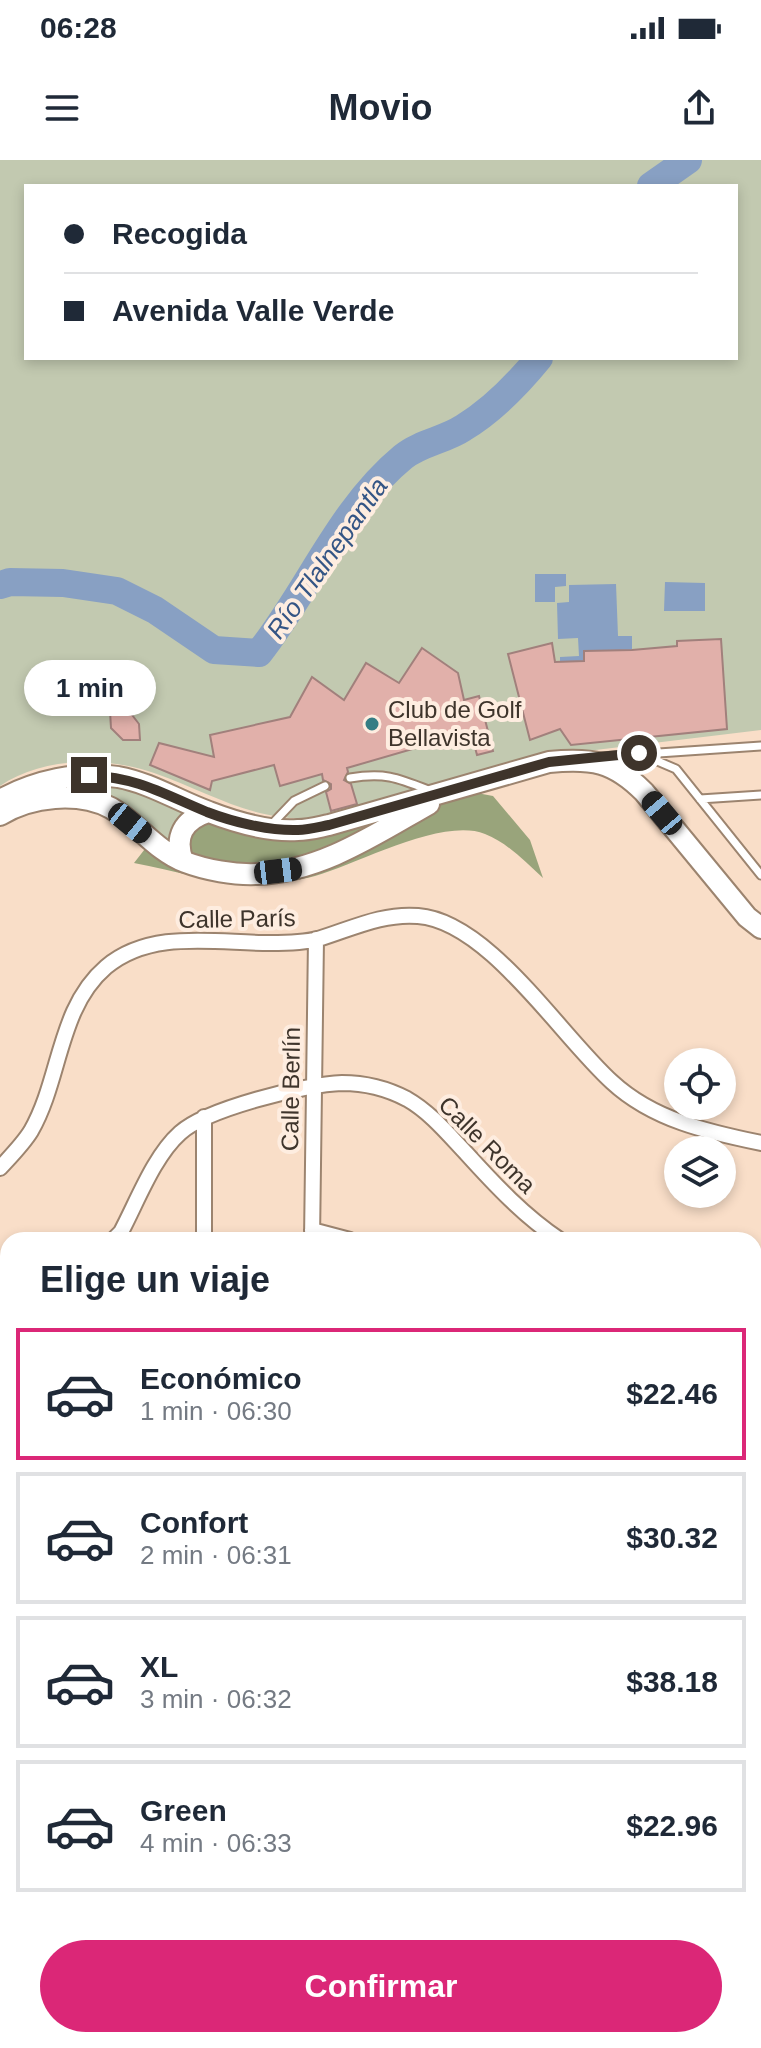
<!DOCTYPE html>
<html lang="es">
<head>
<meta charset="utf-8">
<style>
	:root { --surface:#fff; --page:#f2f2f3; --text:#1f2937; --muted:#747a83; --line:#e0e1e3; --accent:#db2777 }
	body { margin:0; font-family:Arial,sans-serif; background:var(--page); color:var(--text); height:100vh; display:flex; flex-direction:column; font-size:30px; white-space:nowrap }
	* { box-sizing:border-box; margin:0 }
	p { font-size:26px; color:var(--muted) }
	.icon { flex:none; width:44px; height:44px; fill:none; stroke:currentColor; stroke-width:2; stroke-linecap:round; stroke-linejoin:round }
	.map { position:relative; flex:1; overflow:hidden }
	.details { position:absolute; left:0px; top:1072px; width:762px; height:816px; display:flex; flex-direction:column; background:var(--surface); border-radius:24px 24px 0 0; box-shadow:0 4px 12px #0003 }
	.details>* { flex:none }
	.banner { position:absolute; left:24px; top:24px; width:714px; height:176px; border-radius:0px; box-shadow:0 4px 12px #0003; display:grid; align-content:center; height:176px; padding:0 40px; background:var(--surface) }
	.fabs { position:absolute; left:664px; top:888px; display:grid; gap:16px }
	.fabs a { display:grid; place-items:center; width:72px; height:72px; border-radius:50%; background:var(--surface); box-shadow:0 4px 12px #0003; font-size:40px }
	.end { position:absolute; width:36px; height:36px; margin:-18px; border:10px solid #3e342b; background:#fff; box-shadow:0 0 0 4px #fff }
	.from { border-radius:50% }
	.bubble { position:absolute; height:56px; border-radius:28px; background:var(--surface); box-shadow:0 4px 12px #0003; font-size:26px; font-weight:800; line-height:56px; text-align:center }
	.car { position:absolute; width:24px; height:48px; margin:-24px -12px; border-radius:10px; box-shadow:0 0 6px 2px #0007; background:linear-gradient(#222 24%,#8ab4d8 0 40%,#222 0 76%,#8ab4d8 0 86%,#222 0) }
	.banner b { display:flex; align-items:center; gap:28px; height:76px; font-size:30px }
	.banner b+b { border-top:2px solid var(--line) }
	.banner i { width:20px; height:20px; background:var(--text) }
	ul { padding:0; list-style:none }
	li { display:flex; align-items:center; gap:24px; height:132px; margin:0 16px 12px; padding:0 24px; border:4px solid var(--line); border-radius:0px }
	li div { flex:1 }
	li b { display:block; font-size:30px }
	li em { font-style:normal; font-weight:800 }
	li.on { border-color:var(--accent) }
	li>.icon { width:72px; height:72px; stroke-width:1.5 }
	h2 { padding:0 40px; font-size:36px; line-height:96px }
	.action { display:flex; gap:16px; margin-top:auto; padding:16px 40px }
	.action a { flex:1; height:92px; border-radius:48px; background:var(--accent); color:#fff; font-size:32px; font-weight:800; line-height:92px; text-align:center }
	.status { display:flex; justify-content:space-between; align-items:center; height:56px; padding:0 40px; background:var(--surface); direction:ltr }
	.status svg { height:22px; fill:currentColor }
	header { display:flex; justify-content:space-between; align-items:center; height:104px; padding:0 40px; background:var(--surface); font-size:36px; font-weight:800 }
	.map>svg:first-child { display:block }
</style>
</head>
<body>
<div class="status"><b>06:28</b><svg viewBox="0 0 49 12"><path d="M0 12V9h3v3zM5 12V6h3v6zM10 12V3h3v9zM15 12V0h3v12zM26 1h20v11H26zM47 4h2v5h-2z"/></svg></div>
<header><svg class="icon" aria-label="menu" viewBox="0 0 24 24"><path d="M4 6h16M4 12h16M4 18h16"/></svg>Movio<svg class="icon" aria-label="share" viewBox="0 0 24 24"><path d="M12 15V3M7 8l5-5 5 5M5 13v7h14v-7"/></svg></header>
<div class="map">
<svg width="761" height="1888" viewBox="0 0 761 1888">
	<rect width="100%" height="100%" fill="#f9dec8"/>
	<path fill="#c2c9b0" fill-rule="evenodd" d="M 0,0 L 761,0 L 761,570 L 579,592 L 324,657 C 257,665 214,634 154,613 C 106,596 42,597 0,626 ZM 26,26 L 736,26 L 736,198 L 26,198 ZM 372,329 L 373,330 L 298,438 L 357,346 Z
		M 118,620 L 198,650 L 188,698 L 122,649 L 20,632 Z"/>
	<path fill="#99a47b" d="M 461,630 L 493,636 L 530,680 L 543,718 C 525,702 508,683 485,674 C 442,657 358,704 315,716 C 300,720 282,722 267,723 C 222,726 177,711 134,703 L 155,676 L 187,697 L 188,672 L 210,655 L 268,672 Z"/>
	<path fill="#88a0c3" d="M 535,414 L 566,414 L 566,426 L 555,427 L 555,442 L 535,442 Z
		M 665,422 L 705,423 L 705,451 L 664,451 Z
		M 616,424 L 618,476 L 632,476 L 632,490 L 584,491 L 584,501 L 560,502 L 560,497 L 579,496 L 578,478 L 558,479 L 557,443 L 569,442 L 569,425 Z"/>
	<g fill="none" stroke-linecap="round" stroke-linejoin="round">
		<path stroke="#88a0c3" stroke-width="28" d="M 651,26 L 688,0
			M 0,425 L 10,422 L 63,423 L 117,431 L 155,450 L 214,490 L 259,493 C 309,430 340,349 403,297 C 420,283 445,280 463,268 C 493,250 517,225 539,198"/>
	</g>
	<path fill="#e1b0aa" stroke="#a1807c" stroke-width="2" d="M 721,479 L 727,569 L 571,585 L 560,569 L 530,580 L 508,494 L 552,483 L 555,502 L 584,501 L 584,491 L 632,490 L 677,486 L 677,481 Z
		M 422,488 L 458,513 L 464,540 L 479,536 L 493,591 L 477,595 L 471,572 L 347,608 L 348,612 L 344,620 L 351,624 L 357,644 L 331,651 L 326,632 L 331,629 L 331,624 L 323,620 L 322,614 L 280,626 L 274,605 L 212,621 L 210,630 L 150,605 L 159,583 L 214,597 L 210,575 L 290,557 L 312,517 L 344,540 L 366,503 L 399,523 Z
		M 110,551 L 129,551 L 139,564 L 140,580 L 123,580 L 111,568 Z"/>
	<g fill="none" stroke-linecap="round" stroke-linejoin="round">
		<g stroke="#9c846f" stroke-width="11">
			<path id="lane" d="M 641,594 L 676,609 L 761,715
				M 600,597 L 761,586
				M 350,618 C 385,612 398,618 431,631
				M 700,639 L 761,635
				M 272,664 L 294,641 L 325,626"/>
		</g>
		<g stroke="#9c846f" stroke-width="18">
			<path id="street" d="M 0,1008 C 11,996 23,984 31,971 C 61,919 58,848 106,807 C 151,769 215,783 270,783 C 285,783 303,783 318,779 C 351,769 382,753 418,756 C 488,761 560,875 612,922 C 653,960 708,972 761,983
				M 312,1070 L 350,1080
				M 113,1080 L 121,1072 C 137,1042 154,996 180,973 C 206,949 306,924 342,923 C 364,923 388,929 407,939 C 430,952 448,974 466,993 C 495,1025 524,1056 560,1080
				M 204,1080 L 204,957
				M 312,1080 L 316,779
				M 754,1145 L 761,1146
				M 0,1175 L 8,1170
				M 754,1291 L 761,1292
				M 0,1780 L 8,1781
				M 310,1880 L 310,1888
				M 419,1880 L 419,1888
				M 737,1880 L 737,1888
				M 52,1888 L 52,1880
				M 525,1888 L 525,1880
				M 632,1888 L 632,1880"/>
		</g>
		<g stroke="#9c846f" stroke-width="24">
			<path id="secondary" d="M 0,640 C 35,621 78,611 118,617 C 151,623 178,641 209,652 C 235,662 270,672 298,670 C 308,670 319,667 329,665 L 549,602 C 592,598 613,601 644,632 L 747,757 L 761,768
				M 0,655 C 31,636 78,631 111,648 C 137,663 156,691 185,702 C 206,710 234,715 257,714 C 320,712 376,674 429,644
				M 183,701 C 174,677 183,660 208,652
				M 0,1383 L 8,1371
				M 0,1430 L 8,1419
				M 754,1439 L 761,1440
				M 754,1466 L 761,1467"/>
		</g>
		<use href="#lane" stroke="#fff" stroke-width="7"/>
		<use href="#street" stroke="#fff" stroke-width="14"/>
		<use href="#secondary" stroke="#fff" stroke-width="20"/>
	</g>
	<g fill="none" stroke-linecap="round" stroke-linejoin="round">
		<path stroke="#3e342b" stroke-width="10" d="M 89,615 C 142,619 161,633 207,652 C 233,662 269,671 298,670 C 308,670 319,667 329,665 L 549,602 L 639,593"/>
	</g>
	<circle fill="#357d84" stroke="#feede0" stroke-width="3" cx="372" cy="564" r="8"/>
	<g text-anchor="middle" stroke-width="8" stroke-linejoin="round" paint-order="stroke">
		<g font-size="24" fill="#3e342b" stroke="#feede0" text-anchor="start">
			<text x="388" y="558">Club de Golf<tspan x="388" dy="28">Bellavista</tspan></text>
		</g>
		<g font-size="24" fill="#3e342b" stroke="#feede0">
			<text transform="translate(237 759) rotate(-1)" y="8">Calle París</text>
			<text transform="translate(291 929) rotate(-89)" y="8">Calle Berlín</text>
			<text transform="translate(487 985) rotate(45)" y="8">Calle Roma</text>
		</g>
		<g font-size="26" font-style="italic" fill="#345585" stroke="#feede0">
			<text transform="translate(327 398) rotate(-55)" y="9">Río Tlalnepantla</text>
		</g>
	</g>
</svg>
<div class="fabs">
<a><svg class="icon" aria-label="locate" viewBox="0 0 24 24"><circle cx="12" cy="12" r="6"/><path d="M12 2v4M12 18v4M2 12h4M18 12h4"/></svg></a>
<a><svg class="icon" aria-label="layers" viewBox="0 0 24 24"><path d="M12 4l9 5-9 5-9-5zM3 14l9 5 9-5"/></svg></a>
</div>
<i class="end from" style="left:639px;top:593px"></i>
<i class="end" style="left:89px;top:615px"></i>
<div class="bubble" style="left:24px;top:500px;width:132px">1 min</div>
<i class="car" style="left:662px;top:653px;rotate:320deg"></i>
<i class="car" style="left:130px;top:663px;rotate:129deg"></i>
<i class="car" style="left:278px;top:711px;rotate:83deg"></i>
<div class="banner">
<b><i class="from"></i>Recogida</b>
<b><i></i>Avenida Valle Verde</b>
</div>
<section class="details">
<h2>Elige un viaje</h2>
<ul>
<li class="on"><svg class="icon" aria-label="car" viewBox="0 0 24 24"><path d="M5 17H2v-5l4-1 3-4h7l3 4 3 1v5h-3M9 17h6M6 11h13"/><circle cx="7" cy="17" r="2"/><circle cx="17" cy="17" r="2"/></svg><div><b>Económico</b><p>1 min · 06:30</p></div><em>$22.46</em></li>
<li><svg class="icon" aria-label="car" viewBox="0 0 24 24"><path d="M5 17H2v-5l4-1 3-4h7l3 4 3 1v5h-3M9 17h6M6 11h13"/><circle cx="7" cy="17" r="2"/><circle cx="17" cy="17" r="2"/></svg><div><b>Confort</b><p>2 min · 06:31</p></div><em>$30.32</em></li>
<li><svg class="icon" aria-label="car" viewBox="0 0 24 24"><path d="M5 17H2v-5l4-1 3-4h7l3 4 3 1v5h-3M9 17h6M6 11h13"/><circle cx="7" cy="17" r="2"/><circle cx="17" cy="17" r="2"/></svg><div><b>XL</b><p>3 min · 06:32</p></div><em>$38.18</em></li>
<li><svg class="icon" aria-label="car" viewBox="0 0 24 24"><path d="M5 17H2v-5l4-1 3-4h7l3 4 3 1v5h-3M9 17h6M6 11h13"/><circle cx="7" cy="17" r="2"/><circle cx="17" cy="17" r="2"/></svg><div><b>Green</b><p>4 min · 06:33</p></div><em>$22.96</em></li>
</ul>
<div class="action"><a>Confirmar</a></div>
</section>
</div>
</body>
</html>
